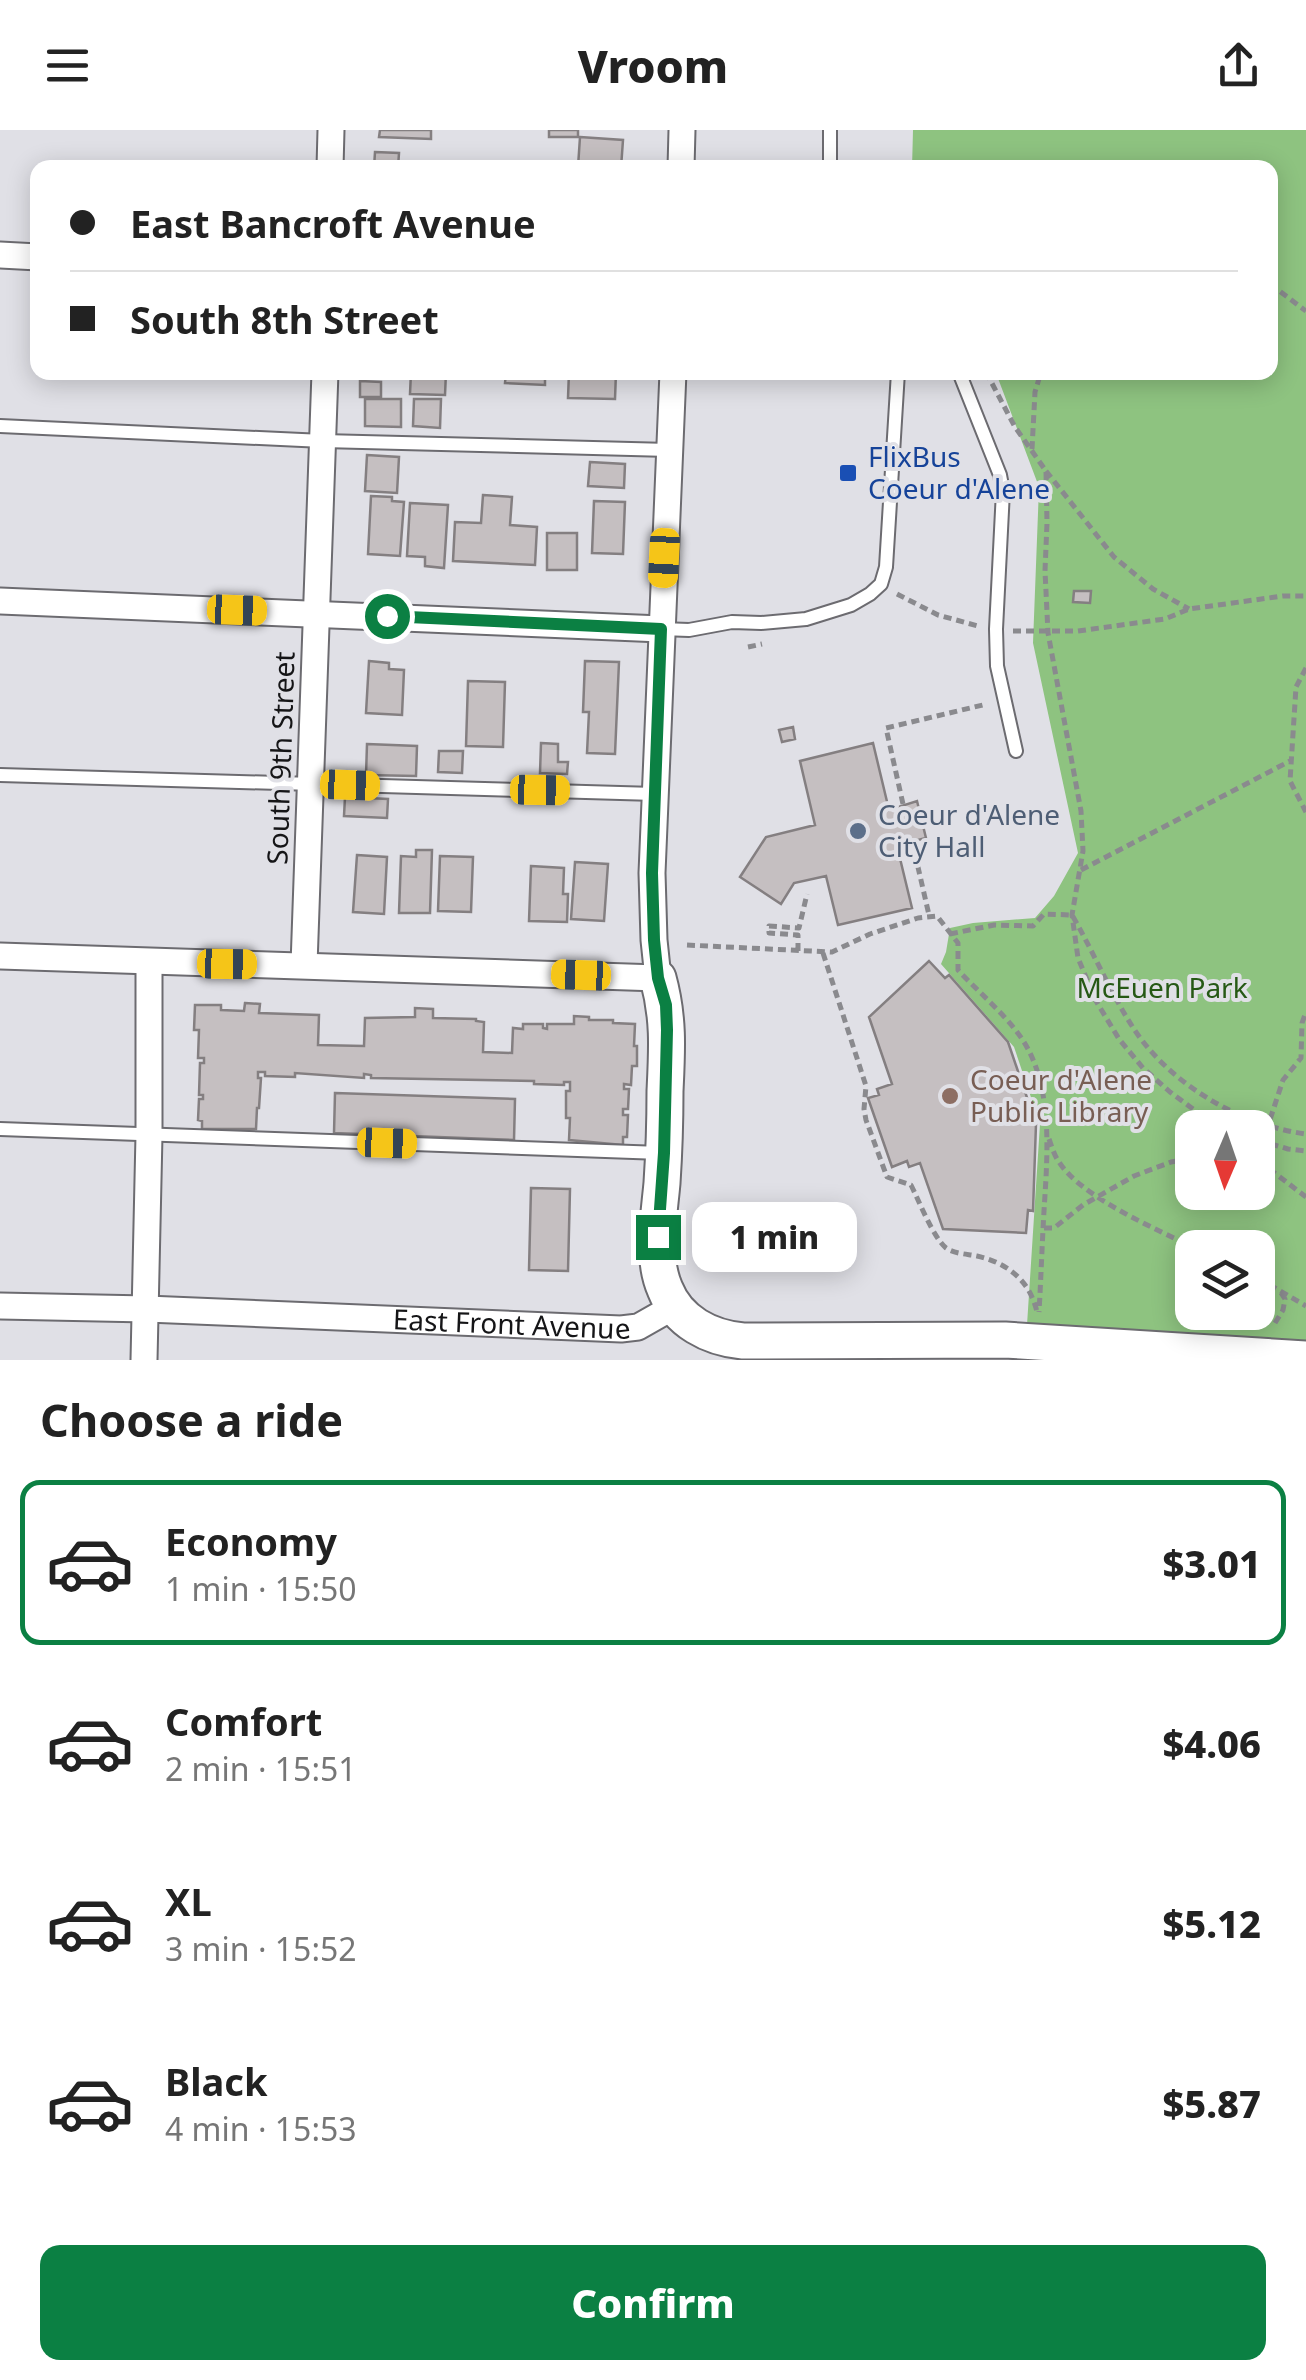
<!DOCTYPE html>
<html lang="en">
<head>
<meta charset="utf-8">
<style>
	:root { --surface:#fff; --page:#f2f2f2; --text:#222; --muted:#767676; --line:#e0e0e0; --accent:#0b8043 }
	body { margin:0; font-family:"Noto Sans",sans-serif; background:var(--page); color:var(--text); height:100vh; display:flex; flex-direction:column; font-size:38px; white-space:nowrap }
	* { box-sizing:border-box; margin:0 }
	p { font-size:32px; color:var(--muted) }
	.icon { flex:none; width:55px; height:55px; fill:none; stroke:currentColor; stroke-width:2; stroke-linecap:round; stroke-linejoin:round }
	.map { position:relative; height:1230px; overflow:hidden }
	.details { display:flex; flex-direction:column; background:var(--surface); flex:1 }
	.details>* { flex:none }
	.guide { position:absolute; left:30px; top:30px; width:1248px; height:220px; border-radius:20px; box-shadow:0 5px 25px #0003; display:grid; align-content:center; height:220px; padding:0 40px; background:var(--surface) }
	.needle { width:65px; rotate:182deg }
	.buttons { position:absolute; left:1175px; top:980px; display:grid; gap:20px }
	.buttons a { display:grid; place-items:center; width:100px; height:100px; border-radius:20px; background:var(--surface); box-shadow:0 5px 25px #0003; font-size:50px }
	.end { position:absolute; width:45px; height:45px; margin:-22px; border:12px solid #0b8043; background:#fff; box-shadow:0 0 0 5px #fff }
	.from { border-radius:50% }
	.bubble { position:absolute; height:70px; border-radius:20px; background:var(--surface); box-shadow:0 5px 25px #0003; font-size:32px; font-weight:800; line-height:70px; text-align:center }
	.car { position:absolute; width:30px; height:60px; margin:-30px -15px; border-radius:12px; box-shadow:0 0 8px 2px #0007; background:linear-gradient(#f5c518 24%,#345 0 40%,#f5c518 0 76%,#345 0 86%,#f5c518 0) }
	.guide b { display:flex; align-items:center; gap:35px; height:95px; font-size:38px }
	.guide b+b { border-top:2px solid var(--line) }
	.guide i { width:25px; height:25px; background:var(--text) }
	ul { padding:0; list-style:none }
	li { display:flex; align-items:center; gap:30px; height:165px; margin:0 20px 15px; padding:0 20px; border:5px solid transparent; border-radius:20px }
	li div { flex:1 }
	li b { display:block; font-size:38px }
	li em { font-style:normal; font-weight:800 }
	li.current { border-color:var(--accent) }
	li>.icon { width:90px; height:90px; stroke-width:1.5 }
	h2 { padding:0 40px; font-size:45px; line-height:120px }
	.action { display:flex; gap:20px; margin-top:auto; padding:20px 40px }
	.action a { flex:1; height:115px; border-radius:20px; background:var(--accent); color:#fff; font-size:40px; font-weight:800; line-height:115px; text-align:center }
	header { display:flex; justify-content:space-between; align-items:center; height:130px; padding:0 40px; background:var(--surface); font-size:45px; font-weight:800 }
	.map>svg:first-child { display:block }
</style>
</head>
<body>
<header><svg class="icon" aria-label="menu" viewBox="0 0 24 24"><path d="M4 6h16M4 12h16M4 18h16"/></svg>Vroom<svg class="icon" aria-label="share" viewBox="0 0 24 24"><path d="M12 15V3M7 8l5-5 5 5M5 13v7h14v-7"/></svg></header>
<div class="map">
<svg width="1306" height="1230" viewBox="0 0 1306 1230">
	<rect width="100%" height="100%" fill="#e0e0e6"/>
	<path fill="#8ec380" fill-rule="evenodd" d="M 913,0 L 1306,0 L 1306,1215 L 1027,1195 L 1040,994 L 1014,917 L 941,834 L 946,822 L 950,798 L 973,793 L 1035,788 L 1054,766 L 1078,723 L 1033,513 L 1039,357 L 996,243 L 1270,242 L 1270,38 L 912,38 ZM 1192,998 L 1258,998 L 1258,1062 L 1192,1062 ZM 1192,1118 L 1258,1118 L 1258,1182 L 1192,1182 Z"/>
	<path fill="#c5bfc1" stroke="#847f81" stroke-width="2.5" d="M 380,0 L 431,0 L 431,9 L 379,7 Z
		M 549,0 L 578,0 L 578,7 L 549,7 Z
		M 580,7 L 623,10 L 621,38 L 578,37 Z
		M 375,22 L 399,23 L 398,38 L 374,38 Z
		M 411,242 L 446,242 L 445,265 L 410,264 Z
		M 506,242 L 545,242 L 545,255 L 505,253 Z
		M 569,242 L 616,242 L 615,269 L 568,268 Z
		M 360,251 L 381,252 L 381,267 L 360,267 Z
		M 365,269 L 401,269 L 401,297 L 365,296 Z
		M 414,269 L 441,269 L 440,298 L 413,296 Z
		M 367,325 L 399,327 L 397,363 L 365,361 Z
		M 590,332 L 625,334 L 624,358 L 588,356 Z
		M 483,365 L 512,367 L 510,395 L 537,397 L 535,435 L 453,431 L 455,392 L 481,393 Z
		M 371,366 L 392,367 L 392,371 L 404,372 L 400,426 L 368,424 Z
		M 594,371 L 625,372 L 623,424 L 592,423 Z
		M 410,373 L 448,375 L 444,438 L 425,436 L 425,427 L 407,426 Z
		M 547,403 L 577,403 L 577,440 L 547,440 Z
		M 1074,461 L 1091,461 L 1090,473 L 1073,472 Z
		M 369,531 L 389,533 L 389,539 L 404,540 L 402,585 L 366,583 Z
		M 585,531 L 619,532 L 615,624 L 587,623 L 589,582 L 583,582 Z
		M 468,551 L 505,552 L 503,617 L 466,616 Z
		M 793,597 L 795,609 L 782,612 L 779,600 Z
		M 541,613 L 558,614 L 558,632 L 568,632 L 567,644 L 540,643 Z
		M 873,613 L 889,680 L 917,671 L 926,708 L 906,713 L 905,710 L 896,712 L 912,778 L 838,795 L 826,746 L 794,753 L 781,774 L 740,747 L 766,707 L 815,695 L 800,631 Z
		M 367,614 L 417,616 L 416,646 L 366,645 Z
		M 439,621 L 463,621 L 462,643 L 438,642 Z
		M 345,667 L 388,669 L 387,688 L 344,686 Z
		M 416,720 L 432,720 L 430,783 L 399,783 L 401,726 L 416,727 Z
		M 357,725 L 387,727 L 384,784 L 353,782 Z
		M 440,726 L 473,727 L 471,782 L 438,781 Z
		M 575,732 L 608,734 L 604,791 L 571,789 Z
		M 531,736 L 564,738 L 563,764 L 568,764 L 567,792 L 529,791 Z
		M 929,831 L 945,848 L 949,845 L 1008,912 L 1036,994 L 1033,1081 L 1028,1080 L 1026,1103 L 943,1099 L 920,1033 L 909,1037 L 907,1031 L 892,1037 L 868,968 L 879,965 L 877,959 L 892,954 L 869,887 Z
		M 245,873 L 260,874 L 259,883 L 319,885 L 318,915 L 364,916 L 365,888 L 415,887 L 415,878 L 433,879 L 433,888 L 476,889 L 476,891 L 484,892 L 483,922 L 512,923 L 513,898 L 523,899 L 523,894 L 543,894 L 543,898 L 547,899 L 547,894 L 574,894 L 574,886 L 589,887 L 589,890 L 613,890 L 613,893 L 635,894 L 634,916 L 637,916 L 637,936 L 632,936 L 631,955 L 624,954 L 624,959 L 629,959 L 628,979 L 623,979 L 623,985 L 628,985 L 627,1007 L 623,1007 L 623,1015 L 569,1010 L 570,988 L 566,988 L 566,961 L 570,961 L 570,952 L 564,952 L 564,955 L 534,954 L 534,951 L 371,948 L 371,945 L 364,944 L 364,948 L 295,943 L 295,947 L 265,946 L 265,942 L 258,942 L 258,948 L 261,948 L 259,978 L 257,978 L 256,999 L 202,999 L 202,991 L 198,990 L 199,969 L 203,969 L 203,965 L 199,965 L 200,933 L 204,933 L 204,928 L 198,928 L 199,900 L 194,900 L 195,875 L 221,875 L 221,880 L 244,881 Z
		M 335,963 L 515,969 L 514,1010 L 334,1003 Z
		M 531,1058 L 570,1059 L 568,1141 L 529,1140 Z"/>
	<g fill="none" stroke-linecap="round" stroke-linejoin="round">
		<g stroke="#6c6b70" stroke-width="16">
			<path id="lane" d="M 830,0 L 830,38
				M 959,242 L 1000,345 L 1003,361 L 996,499 L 997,536 L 1016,621
				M 0,296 L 323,311 L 669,320
				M 661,499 L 689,500 L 732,492 L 761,493 L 806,489 L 851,475 L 870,464 L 881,454 L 886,437 L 898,242
				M 0,645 L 655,664
				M 0,999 L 661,1023"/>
		</g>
		<g stroke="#6c6b70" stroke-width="29">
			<g id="street">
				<path d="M 330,38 L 331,0"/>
				<path d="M 681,38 L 682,0"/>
				<path d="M 0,125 L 38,127"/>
				<path d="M 0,471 L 661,499"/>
				<path d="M 0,826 L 658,848 L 654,810 L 652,743 L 673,242"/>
				<path d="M 304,835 L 325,242"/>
				<path id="s1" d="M 0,1176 L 147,1179 L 621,1199 L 638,1197 L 675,1176"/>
				<path d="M 144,1230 L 149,1005 L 149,832"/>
			</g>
		</g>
		<g stroke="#6c6b70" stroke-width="39">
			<path id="secondary" d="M 658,848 C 669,888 667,920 665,961 C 665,992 664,1023 662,1053 C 659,1087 651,1127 665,1159 C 678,1192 710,1208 743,1211 L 1005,1210 L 1306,1229"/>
		</g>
		<path stroke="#8a8a8e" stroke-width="5" stroke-dasharray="8 5" stroke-linecap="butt" d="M 1270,154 L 1306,181
			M 986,242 L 1015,297 L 1046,341 L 1047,393 L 1045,441 L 1048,503 L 1081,681 L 1083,721 L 1072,785 L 1078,828 L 1096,871 L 1119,909 L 1143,938 L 1170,962 L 1197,982 L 1228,998
			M 1032,319 L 1035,262 L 1041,242
			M 1046,341 L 1114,427 L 1153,459 L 1189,479
			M 897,464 L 938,485 L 978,496
			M 1013,501 L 1078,501 L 1165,489 L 1189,479 L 1283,466 L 1306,466
			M 748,517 L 762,514
			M 1306,538 L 1296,557 L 1290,651 L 1306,682
			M 903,674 L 886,598 L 987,574
			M 912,711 L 929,785
			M 1081,740 L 1292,630
			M 950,804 L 994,795 L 1033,796 L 1044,784 L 1072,785 C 1093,821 1109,860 1132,896 C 1168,953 1239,995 1306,1004
			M 687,815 L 832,822 L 870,804 L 918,788 L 937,786 L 958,813 L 958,840 C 980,864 1015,892 1029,921 C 1053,968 1047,1031 1044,1081 C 1042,1115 1041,1148 1039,1182
			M 798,821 L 798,805 L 769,803 L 769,796 L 799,798 L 807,764
			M 823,823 L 866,956 L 864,979 L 866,990 L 887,1047 L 911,1055 C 919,1071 933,1107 946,1118 C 955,1124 967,1124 977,1126 C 1008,1133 1030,1151 1037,1182
			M 1049,1009 C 1052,1017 1054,1025 1059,1032 C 1081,1067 1156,1099 1195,1118
			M 1258,1010 L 1288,1019 L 1306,1021
			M 1258,1026 L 1283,950 L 1301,928 L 1302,893 L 1306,882
			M 1258,1032 L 1276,1044 L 1306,1067
			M 1044,1098 L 1054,1098 L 1083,1075 L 1134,1046 L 1171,1032 L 1192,1028
			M 1258,1148 L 1306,1176
			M 1275,1193 L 1283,1180 L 1285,1169 L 1280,1161"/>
		<use href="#lane" stroke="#fff" stroke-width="12"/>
		<use href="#street" stroke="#fff" stroke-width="25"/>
		<use href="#secondary" stroke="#fff" stroke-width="35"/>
	</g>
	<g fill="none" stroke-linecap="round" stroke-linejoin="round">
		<path stroke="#0b8043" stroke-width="12" d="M 387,486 L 661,499 L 652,743 L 654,810 L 658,848 L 666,875 L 667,900 L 664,1023 L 658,1107"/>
	</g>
	<rect fill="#1a4fb4" stroke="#e0e0e6" stroke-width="4" x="838" y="333" width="20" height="20" rx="5"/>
	<circle fill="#5c6f8a" stroke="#e0e0e6" stroke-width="4" cx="858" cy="701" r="10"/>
	<circle fill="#8d6e63" stroke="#e0e0e6" stroke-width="4" cx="950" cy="966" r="10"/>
	<g text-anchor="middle" stroke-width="8" stroke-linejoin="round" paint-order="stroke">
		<g font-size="28" fill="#164399" stroke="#e0e0e6" text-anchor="start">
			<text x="868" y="337">FlixBus<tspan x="868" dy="32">Coeur d'Alene</tspan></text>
		</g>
		<g font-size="28" fill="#151517" stroke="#e0e0e6">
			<text transform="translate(281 628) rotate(-88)" y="10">South 9th Street</text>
			<text dy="10" stroke="none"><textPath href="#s1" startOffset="512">East Front Avenue</textPath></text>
		</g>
		<g font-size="28" fill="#4e5e75" stroke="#e0e0e6" text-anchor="start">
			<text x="878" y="695">Coeur d'Alene<tspan x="878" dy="32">City Hall</tspan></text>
		</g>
		<g font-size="28" fill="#265915" stroke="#e0e0e6">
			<text x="1162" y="868">McEuen Park</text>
		</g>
		<g font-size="28" fill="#785e54" stroke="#e0e0e6" text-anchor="start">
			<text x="970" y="960">Coeur d'Alene<tspan x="970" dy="32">Public Library</tspan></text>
		</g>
	</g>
</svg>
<div class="buttons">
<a><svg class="needle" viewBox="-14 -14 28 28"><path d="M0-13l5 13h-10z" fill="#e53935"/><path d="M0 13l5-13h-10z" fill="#767676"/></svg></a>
<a><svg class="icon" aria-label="layers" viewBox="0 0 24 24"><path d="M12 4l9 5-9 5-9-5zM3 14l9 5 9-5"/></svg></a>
</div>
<i class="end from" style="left:387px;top:486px"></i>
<i class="end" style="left:658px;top:1107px"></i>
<div class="bubble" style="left:692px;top:1072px;width:165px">1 min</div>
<i class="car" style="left:664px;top:428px;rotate:183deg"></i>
<i class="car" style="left:237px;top:480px;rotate:92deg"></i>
<i class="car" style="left:350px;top:655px;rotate:92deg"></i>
<i class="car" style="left:540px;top:660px;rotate:91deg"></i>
<i class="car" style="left:227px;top:834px;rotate:91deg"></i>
<i class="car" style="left:581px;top:845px;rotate:272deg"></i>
<i class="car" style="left:387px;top:1013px;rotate:92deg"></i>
<div class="guide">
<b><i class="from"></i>East Bancroft Avenue</b>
<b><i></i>South 8th Street</b>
</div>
</div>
<section class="details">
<h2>Choose a ride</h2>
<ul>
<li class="current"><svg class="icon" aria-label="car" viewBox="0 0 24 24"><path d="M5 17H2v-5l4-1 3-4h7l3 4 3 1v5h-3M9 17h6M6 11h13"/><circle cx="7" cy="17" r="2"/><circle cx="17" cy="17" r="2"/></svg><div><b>Economy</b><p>1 min · 15:50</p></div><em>$3.01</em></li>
<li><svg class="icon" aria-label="car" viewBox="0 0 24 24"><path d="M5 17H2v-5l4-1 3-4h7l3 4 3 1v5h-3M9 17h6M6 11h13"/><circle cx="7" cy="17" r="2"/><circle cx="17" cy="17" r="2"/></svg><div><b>Comfort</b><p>2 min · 15:51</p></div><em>$4.06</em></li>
<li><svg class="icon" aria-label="car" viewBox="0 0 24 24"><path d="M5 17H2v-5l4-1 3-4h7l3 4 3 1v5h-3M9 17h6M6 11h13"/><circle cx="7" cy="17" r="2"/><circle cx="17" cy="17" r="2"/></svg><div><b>XL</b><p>3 min · 15:52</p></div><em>$5.12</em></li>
<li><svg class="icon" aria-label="car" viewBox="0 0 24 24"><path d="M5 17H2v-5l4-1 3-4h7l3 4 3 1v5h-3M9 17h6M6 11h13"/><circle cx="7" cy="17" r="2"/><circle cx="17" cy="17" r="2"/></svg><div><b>Black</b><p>4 min · 15:53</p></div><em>$5.87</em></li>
</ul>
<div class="action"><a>Confirm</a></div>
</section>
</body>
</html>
